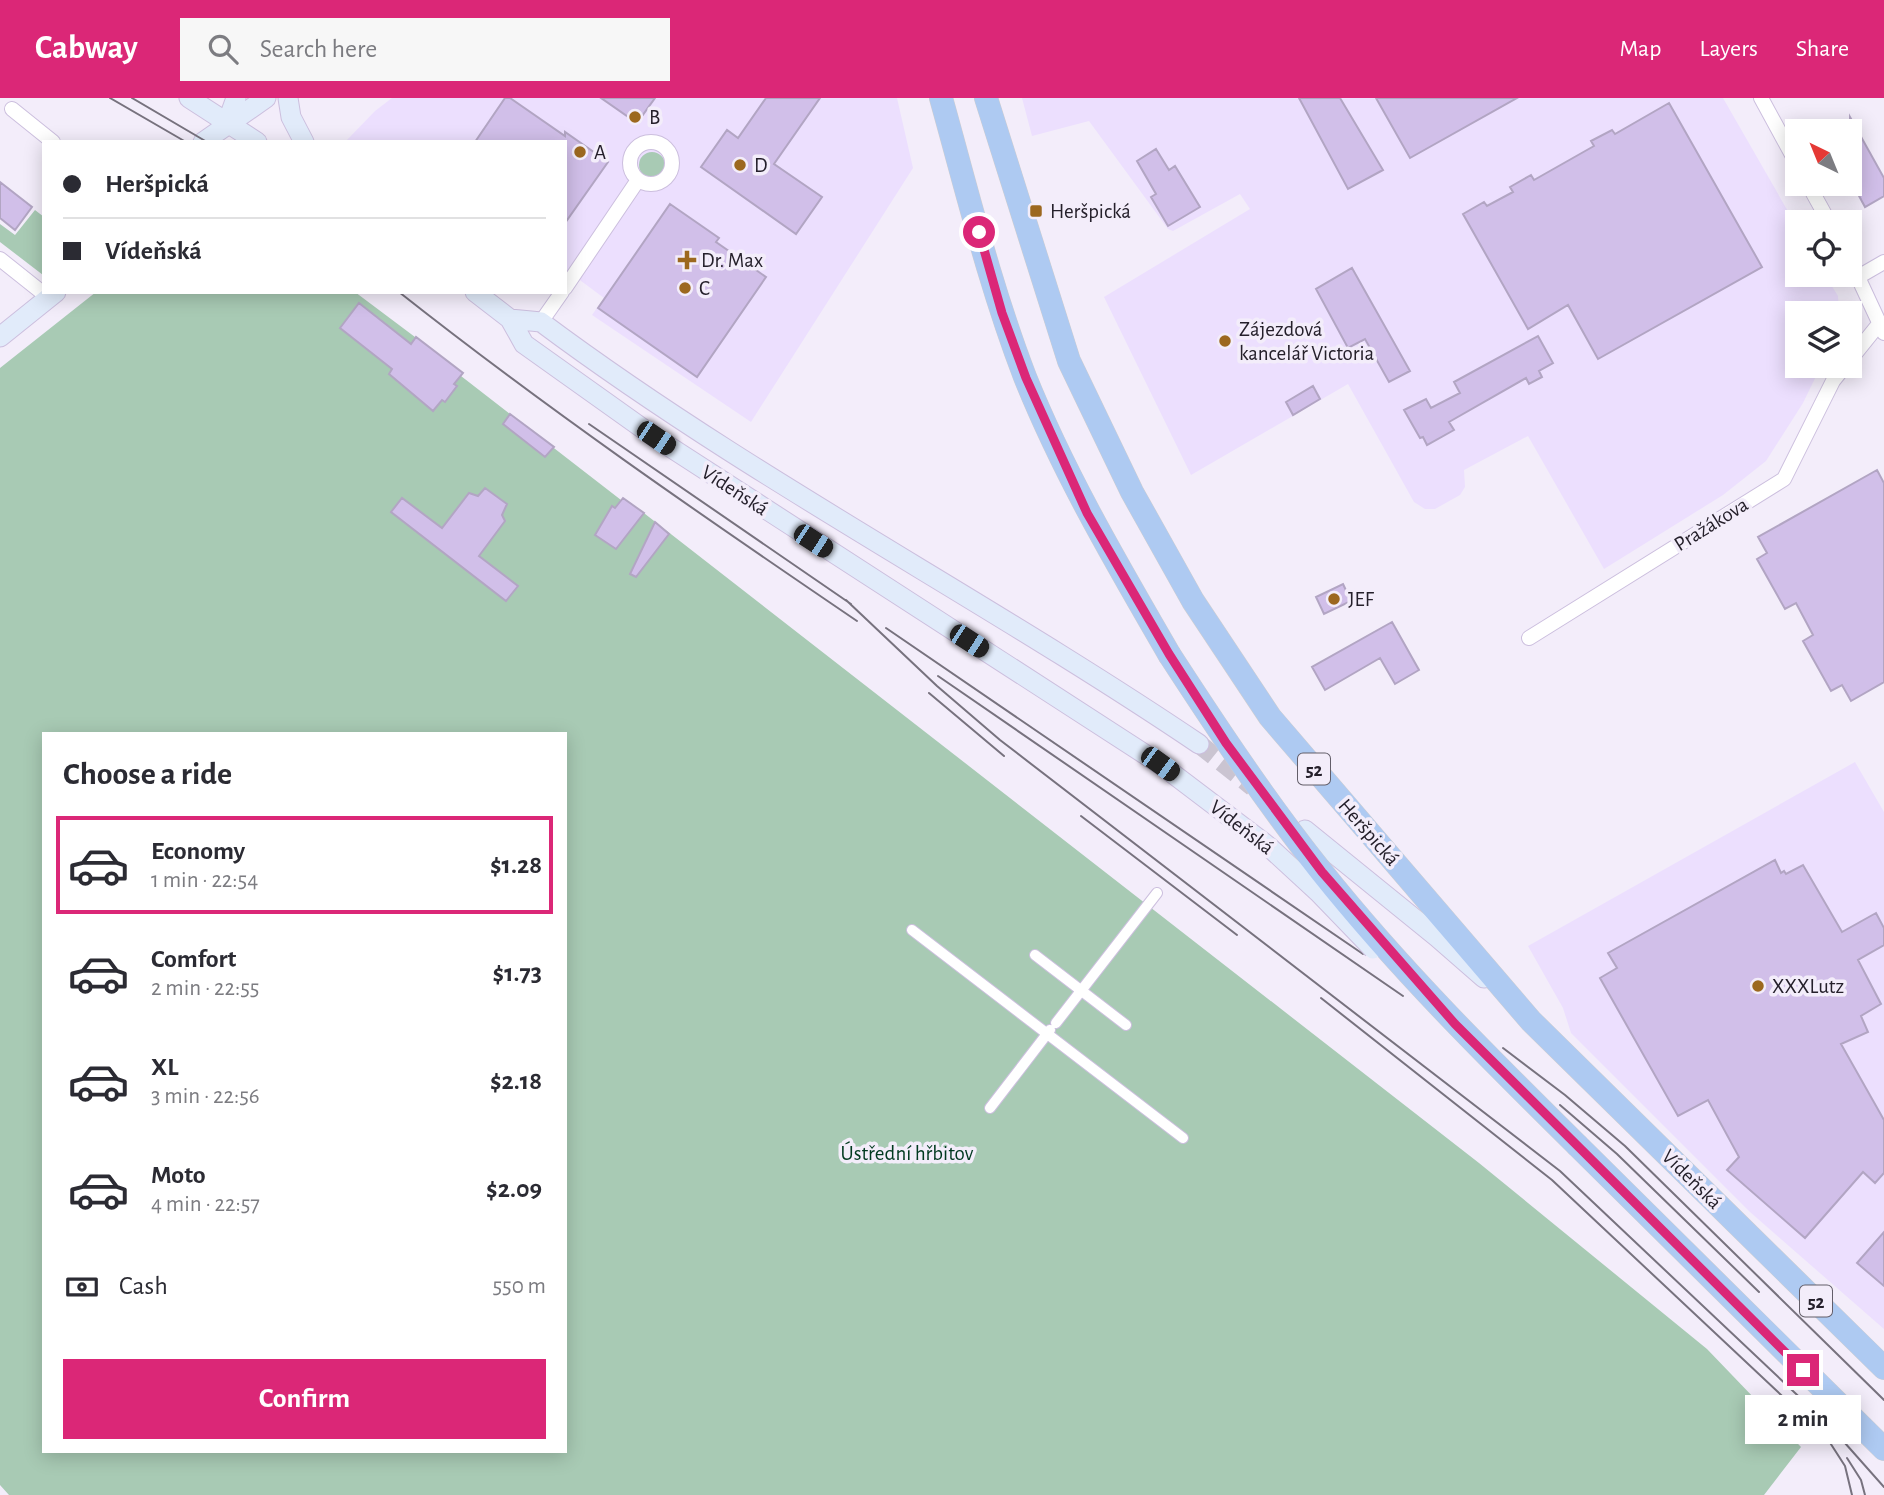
<!DOCTYPE html>
<html lang="en">
<head>
<meta charset="utf-8">
<style>
	:root { --surface:#fff; --page:#f7f7f7; --text:#2b2b33; --muted:#7c7c81; --line:#e1e1e2; --accent:#db2777 }
	body { margin:0; font-family:"Alegreya Sans",sans-serif; background:var(--page); color:var(--text); height:100vh; display:flex; flex-direction:column; font-size:26px; white-space:nowrap }
	* { box-sizing:border-box; margin:0 }
	p { font-size:23px; color:var(--muted) }
	.icon { flex:none; width:38px; height:38px; fill:none; stroke:currentColor; stroke-width:2; stroke-linecap:round; stroke-linejoin:round }
	.map { position:relative; flex:1; overflow:hidden }
	.side { position:absolute; left:42px; top:634px; width:525px; height:721px; display:flex; flex-direction:column; background:var(--surface); border-radius:0px; box-shadow:0 4px 18px #0003 }
	.side>* { flex:none }
	.guide { position:absolute; left:42px; top:42px; width:525px; height:154px; border-radius:0px; box-shadow:0 4px 18px #0003; display:grid; align-content:center; height:154px; padding:0 21px; background:var(--surface) }
	.needle { width:46px; rotate:317deg }
	.buttons { position:absolute; left:1785px; top:21px; display:grid; gap:14px }
	.buttons a { display:grid; place-items:center; width:77px; height:77px; border-radius:0px; background:var(--surface); box-shadow:0 4px 18px #0003; font-size:35px }
	.end { position:absolute; width:32px; height:32px; margin:-16px; border:9px solid #db2777; background:#fff; box-shadow:0 0 0 4px #fff }
	.from { border-radius:50% }
	.bubble { position:absolute; height:49px; border-radius:0px; background:var(--surface); box-shadow:0 4px 18px #0003; font-size:23px; font-weight:700; line-height:49px; text-align:center }
	.car { position:absolute; width:21px; height:42px; margin:-21px -10px; border-radius:9px; box-shadow:0 0 5px 2px #0007; background:linear-gradient(#222 24%,#8ab4d8 0 40%,#222 0 76%,#8ab4d8 0 86%,#222 0) }
	.guide b { display:flex; align-items:center; gap:24px; height:66px; font-size:26px }
	.guide b+b { border-top:2px solid var(--line) }
	.guide i { width:18px; height:18px; background:var(--text) }
	ul { padding:0; list-style:none }
	li { display:flex; align-items:center; gap:21px; height:98px; margin:0 14px 10px; padding:0 7px; border:4px solid transparent; border-radius:0px }
	li div { flex:1 }
	li b { display:block; font-size:26px }
	li em { font-style:normal; font-weight:700 }
	li.on { border-color:var(--accent) }
	li>.icon { width:63px; height:63px; stroke-width:1.5 }
	h2 { padding:0 21px; font-size:32px; line-height:84px }
	.pay { display:flex; align-items:center; gap:18px; height:77px; padding:0 21px; font-size:26px }
	.pay p { margin-inline-start:auto }
	.action { display:flex; gap:14px; margin-top:auto; padding:14px 21px }
	.action a { flex:1; height:80px; border-radius:0px; background:var(--accent); color:#fff; font-size:28px; font-weight:700; line-height:80px; text-align:center }
	header { display:flex; align-items:center; gap:42px; box-sizing:border-box; height:98px; padding:0 35px; background:var(--accent); color:#fff }
	header strong { font-size:33px }
	nav { display:flex; gap:38px; margin-inline-start:auto; font-size:24px }
	.search { width:490px; height:63px; background:var(--page); display:flex; align-items:center; gap:18px; box-sizing:border-box; padding:0 24px; border-radius:0px; color:var(--muted); font-size:26px }
	.map>svg:first-child { display:block }
</style>
</head>
<body>
<header>
<strong>Cabway</strong>
<div class="search"><svg class="icon" aria-label="search" viewBox="0 0 24 24"><circle cx="10" cy="10" r="6"/><path d="M15 15l6 6"/></svg>Search here</div>
<nav><a>Map</a><a>Layers</a><a>Share</a></nav>
</header>
<div class="map">
<svg width="1884" height="1397" viewBox="0 0 1884 1397">
	<rect width="100%" height="100%" fill="#f3edfa"/>
	<path fill="#ecdffe" d="M 392,0 L 897,0 L 913,70 L 751,324 L 592,217 L 604,200 L 565,171 L 565,44 L 347,42 L 375,13 Z
		M 1022,0 L 1723,0 L 1797,129 L 1797,177 L 1825,177 L 1838,198 L 1839,215 L 1797,215 L 1797,268 L 1821,268 L 1803,305 L 1766,363 L 1723,397 L 1604,471 L 1528,338 L 1464,372 L 1465,389 L 1460,397 L 1435,411 L 1425,411 L 1414,404 L 1348,286 L 1191,377 L 1104,199 L 1250,111 L 1240,96 L 1173,133 L 1168,131 L 1089,23 L 1032,38 Z
		M 1855,664 L 1884,714 L 1884,1231 L 1750,1114 L 1571,935 L 1563,910 L 1528,848 Z"/>
	<path fill="#a8cab4" fill-rule="evenodd" d="M639 67a13 13 0 1 1 26 0a13 13 0 1 1-26 0Z
		M 35,112 L 44,119 L 43,177 L 0,144 L 0,126 L 15,137 Z
		M 96,194 L 355,194 L 463,275 L 461,278 L 621,402 L 623,400 L 640,412 L 1479,1065 L 1707,1251 L 1801,1349 L 1764,1397 L 9,1397 L 0,1387 L 0,270 ZM 44,635 L 565,635 L 565,1353 L 44,1353 Z"/>
	<path fill="#d1bfe9" stroke="#b2a5c3" stroke-width="2" d="M 505,0 L 510,0 L 565,38 L 565,34 L 608,64 L 565,125 L 565,44 L 475,44 Z
		M 601,0 L 655,0 L 637,25 Z
		M 766,0 L 820,0 L 774,66 L 822,99 L 796,136 L 701,69 L 727,32 L 738,40 Z
		M 1299,0 L 1340,0 L 1383,72 L 1348,91 Z
		M 1376,0 L 1517,0 L 1410,60 Z
		M 1669,5 L 1762,169 L 1598,261 L 1568,207 L 1528,231 L 1463,116 L 1484,104 L 1487,108 L 1513,94 L 1510,89 L 1531,77 L 1534,82 L 1594,48 L 1591,43 L 1612,32 L 1615,36 Z
		M 1850,19 L 1884,80 L 1884,98 L 1865,109 L 1850,81 Z
		M 1156,51 L 1169,72 L 1175,68 L 1200,109 L 1168,128 L 1151,99 L 1156,96 L 1137,63 Z
		M 0,84 L 32,109 L 15,132 L 0,120 Z
		M 670,106 L 719,140 L 716,144 L 766,179 L 697,279 L 598,210 Z
		M 1352,170 L 1410,273 L 1389,284 L 1365,241 L 1348,250 L 1316,191 Z
		M 359,205 L 411,246 L 416,239 L 463,275 L 454,286 L 457,288 L 445,304 L 442,302 L 433,313 L 389,276 L 392,271 L 340,230 Z
		M 1538,238 L 1553,265 L 1539,273 L 1542,279 L 1529,286 L 1526,280 L 1449,324 L 1454,332 L 1427,347 L 1423,339 L 1420,340 L 1404,312 L 1426,301 L 1431,310 L 1460,295 L 1454,284 Z
		M 1313,288 L 1320,301 L 1293,317 L 1286,304 Z
		M 510,316 L 554,349 L 545,359 L 503,326 Z
		M 1877,372 L 1884,385 L 1884,584 L 1851,603 L 1842,587 L 1831,593 L 1803,543 L 1813,537 L 1796,505 L 1785,511 L 1757,461 L 1767,455 L 1758,439 Z
		M 485,390 L 507,406 L 502,417 L 505,423 L 479,458 L 518,488 L 506,503 L 391,414 L 402,400 L 442,430 L 469,395 L 478,398 Z
		M 623,400 L 644,415 L 616,451 L 595,437 L 612,408 L 615,410 Z
		M 655,424 L 669,436 L 636,479 L 630,476 Z
		M 1343,486 L 1351,503 L 1324,516 L 1316,499 Z
		M 1392,524 L 1419,572 L 1395,586 L 1380,560 L 1325,592 L 1312,569 Z
		M 1775,762 L 1781,775 L 1784,773 L 1786,776 L 1803,767 L 1842,834 L 1876,815 L 1884,830 L 1884,847 L 1858,862 L 1881,906 L 1861,918 L 1868,934 L 1841,946 L 1884,1022 L 1884,1075 L 1875,1085 L 1863,1074 L 1805,1140 L 1727,1072 L 1739,1059 L 1708,1002 L 1678,1018 L 1600,880 L 1617,870 L 1608,855 Z
		M 1884,1134 L 1884,1188 L 1857,1165 Z"/>
	<g fill="none" stroke-linecap="round" stroke-linejoin="round">
		<path stroke="#cac4d1" stroke-width="19" stroke-dasharray="19 10" stroke-linecap="butt" d="M 1199,646 L 1253,689"/>
		<g stroke="#ccbfde" stroke-width="12">
			<path id="pedestrian" d="M 912,832 L 1183,1040
				M 1035,857 L 1126,927
				M 1056,925 L 1157,795
				M 990,1010 L 1050,932"/>
		</g>
		<g stroke="#ccbfde" stroke-width="16">
			<path id="minor" d="M 1761,0 L 1797,66
				M 12,11 L 53,44
				M630 65a21 21 0 1 1 42 0a21 21 0 1 1-42 0Z
				M 1808,86 L 1829,124
				M 0,161 L 49,200
				M 1850,162 L 1884,235
				M 1858,179 L 1884,164
				M 565,190 L 638,82
				M 541,224 L 562,194
				M 1850,262 L 1879,226
				M 1529,540 L 1784,381 L 1833,283 L 1845,268"/>
		</g>
		<g stroke="#ccbfde" stroke-width="21">
			<path id="secondary" d="M 189,0 L 257,44
				M 288,0 L 291,19 L 304,44
				M 227,25 L 236,0
				M 203,44 L 266,0
				M 475,194 L 510,221 L 524,246 L 656,340 L 1160,666
				M 510,221 L 541,224 C 750,380 983,500 1199,646
				M 0,239 L 56,194
				M 1305,732 L 1437,839 L 1484,880"/>
		</g>
		<g stroke="#cfced0" stroke-width="24">
			<path id="trunk" d="M 941,0 C 967,93 990,188 1025,279 C 1064,376 1117,466 1169,556
				M 986,0 L 1069,263 L 1132,394 L 1193,503 L 1270,619 L 1531,923 L 1884,1270
				M 1578,1048 L 1884,1351"/>
		</g>
		<use href="#pedestrian" stroke="#fff" stroke-width="10"/>
		<use href="#minor" stroke="#fff" stroke-width="14"/>
		<use href="#secondary" stroke="#e1ebfa" stroke-width="19"/>
		<use href="#trunk" stroke="#aecaf2" stroke-width="23"/>
		<path stroke="#77727e" stroke-width="2" d="M 110,0 L 186,44
			M 132,0 L 207,44
			M 399,194 C 547,311 701,417 857,523
			M 589,326 L 851,506
			M 846,502 L 937,588 L 1000,642 L 1560,1073 L 1829,1327 L 1884,1389
			M 886,530 L 1363,856
			M 938,578 L 1403,898
			M 929,595 L 1004,658
			M 1081,718 L 1237,837
			M 1321,900 L 1552,1082 L 1827,1340 L 1845,1368 L 1852,1397
			M 1503,950 L 1565,997 L 1625,1048 L 1884,1302
			M 1560,1007 L 1617,1056 L 1759,1194
			M 1847,1360 L 1861,1382 L 1865,1397"/>
		<g stroke="#ccbfde" stroke-width="21" stroke-linecap="butt">
			<path id="secondary-bridge" d="M 1160,666 L 1268,748 L 1318,794 L 1373,851"/>
		</g>
		<g stroke="#cfced0" stroke-width="24" stroke-linecap="butt">
			<path id="trunk-bridge" d="M 1169,556 C 1217,630 1266,704 1321,773 C 1399,871 1489,960 1578,1048"/>
		</g>
		<use href="#secondary-bridge" stroke="#e1ebfa" stroke-width="19"/>
		<use href="#trunk-bridge" stroke="#aecaf2" stroke-width="23"/>
	</g>
	<g fill="none" stroke-linecap="round" stroke-linejoin="round">
		<path stroke="#db2777" stroke-width="9" d="M 979,134 L 1002,215 L 1026,280 L 1087,415 L 1169,556 L 1226,645 L 1322,774 L 1455,926 L 1803,1272"/>
	</g>
	<g fill="#9c681f" stroke="#f3edfa" stroke-width="2.5">
		<circle cx="635" cy="19" r="7"/>
		<circle cx="580" cy="54" r="7"/>
		<circle cx="740" cy="67" r="7"/>
		<rect x="1029" y="106" width="14" height="14" rx="3.5"/>
		<path d="M683.5 151.5h7v7h7v7h-7v7h-7v-7h-7v-7h7z"/>
		<circle cx="685" cy="190" r="7"/>
		<circle cx="1225" cy="243" r="7"/>
		<circle cx="1334" cy="501" r="7"/>
		<circle cx="1758" cy="888" r="7"/>
	</g>
	<g text-anchor="middle" stroke-width="7" stroke-linejoin="round" paint-order="stroke">
		<g fill="#f3edfa" stroke="#635e69" stroke-width="2">
			<rect x="1298" y="655.5" width="32" height="31" rx="5"/>
			<rect x="1800" y="1187.5" width="32" height="31" rx="5"/>
		</g>
		<g font-size="19" font-weight="bold" fill="#25202b">
			<text x="1314" y="678">52</text>
			<text x="1816" y="1210">52</text>
		</g>
		<g font-size="21" fill="#25202b" stroke="#f3edfa" text-anchor="start">
			<text x="649" y="26">B</text>
			<text x="594" y="61">A</text>
			<text x="754" y="74">D</text>
			<text x="1050" y="120">Heršpická</text>
			<text x="701" y="169">Dr. Max</text>
			<text x="699" y="197">C</text>
			<text x="1239" y="238">Zájezdová<tspan x="1239" dy="24">kancelář Victoria</tspan></text>
			<text x="1348" y="508">JEF</text>
			<text x="1772" y="895">XXXLutz</text>
		</g>
		<g font-size="21" fill="#25202b" stroke="#f3edfa">
			<text transform="translate(735 392) rotate(33)" y="7">Vídeňská</text>
			<text transform="translate(1711 426) rotate(-32)" y="7">Pražákova</text>
			<text transform="translate(1242 729) rotate(38)" y="7">Vídeňská</text>
			<text transform="translate(1369 734) rotate(49)" y="7">Heršpická</text>
			<text transform="translate(1692 1081) rotate(45)" y="7">Vídeňská</text>
		</g>
		<g font-size="21" fill="#00391f" stroke="#f3edfa">
			<text x="907" y="1062">Ústřední hřbitov</text>
		</g>
	</g>
</svg>
<div class="buttons">
<a><svg class="needle" viewBox="-14 -14 28 28"><path d="M0-13l5 13h-10z" fill="#e53935"/><path d="M0 13l5-13h-10z" fill="#7c7c81"/></svg></a>
<a><svg class="icon" aria-label="locate" viewBox="0 0 24 24"><circle cx="12" cy="12" r="6"/><path d="M12 2v4M12 18v4M2 12h4M18 12h4"/></svg></a>
<a><svg class="icon" aria-label="layers" viewBox="0 0 24 24"><path d="M12 4l9 5-9 5-9-5zM3 14l9 5 9-5"/></svg></a>
</div>
<i class="end from" style="left:979px;top:134px"></i>
<i class="end" style="left:1803px;top:1272px"></i>
<div class="bubble" style="left:1745px;top:1297px;width:116px">2 min</div>
<i class="car" style="left:656px;top:340px;rotate:124deg"></i>
<i class="car" style="left:813px;top:443px;rotate:123deg"></i>
<i class="car" style="left:969px;top:543px;rotate:123deg"></i>
<i class="car" style="left:1160px;top:666px;rotate:126deg"></i>
<div class="guide">
<b><i class="from"></i>Heršpická</b>
<b><i></i>Vídeňská</b>
</div>
<section class="side">
<h2>Choose a ride</h2>
<ul>
<li class="on"><svg class="icon" aria-label="car" viewBox="0 0 24 24"><path d="M5 17H2v-5l4-1 3-4h7l3 4 3 1v5h-3M9 17h6M6 11h13"/><circle cx="7" cy="17" r="2"/><circle cx="17" cy="17" r="2"/></svg><div><b>Economy</b><p>1 min · 22:54</p></div><em>$1.28</em></li>
<li><svg class="icon" aria-label="car" viewBox="0 0 24 24"><path d="M5 17H2v-5l4-1 3-4h7l3 4 3 1v5h-3M9 17h6M6 11h13"/><circle cx="7" cy="17" r="2"/><circle cx="17" cy="17" r="2"/></svg><div><b>Comfort</b><p>2 min · 22:55</p></div><em>$1.73</em></li>
<li><svg class="icon" aria-label="car" viewBox="0 0 24 24"><path d="M5 17H2v-5l4-1 3-4h7l3 4 3 1v5h-3M9 17h6M6 11h13"/><circle cx="7" cy="17" r="2"/><circle cx="17" cy="17" r="2"/></svg><div><b>XL</b><p>3 min · 22:56</p></div><em>$2.18</em></li>
<li><svg class="icon" aria-label="car" viewBox="0 0 24 24"><path d="M5 17H2v-5l4-1 3-4h7l3 4 3 1v5h-3M9 17h6M6 11h13"/><circle cx="7" cy="17" r="2"/><circle cx="17" cy="17" r="2"/></svg><div><b>Moto</b><p>4 min · 22:57</p></div><em>$2.09</em></li>
</ul>
<div class="pay"><svg class="icon" aria-label="cash" viewBox="0 0 24 24"><path d="M3 7h18v10H3z"/><circle cx="12" cy="12" r="2"/></svg>Cash<p>550 m</p></div>
<div class="action"><a>Confirm</a></div>
</section>
</div>
</body>
</html>
